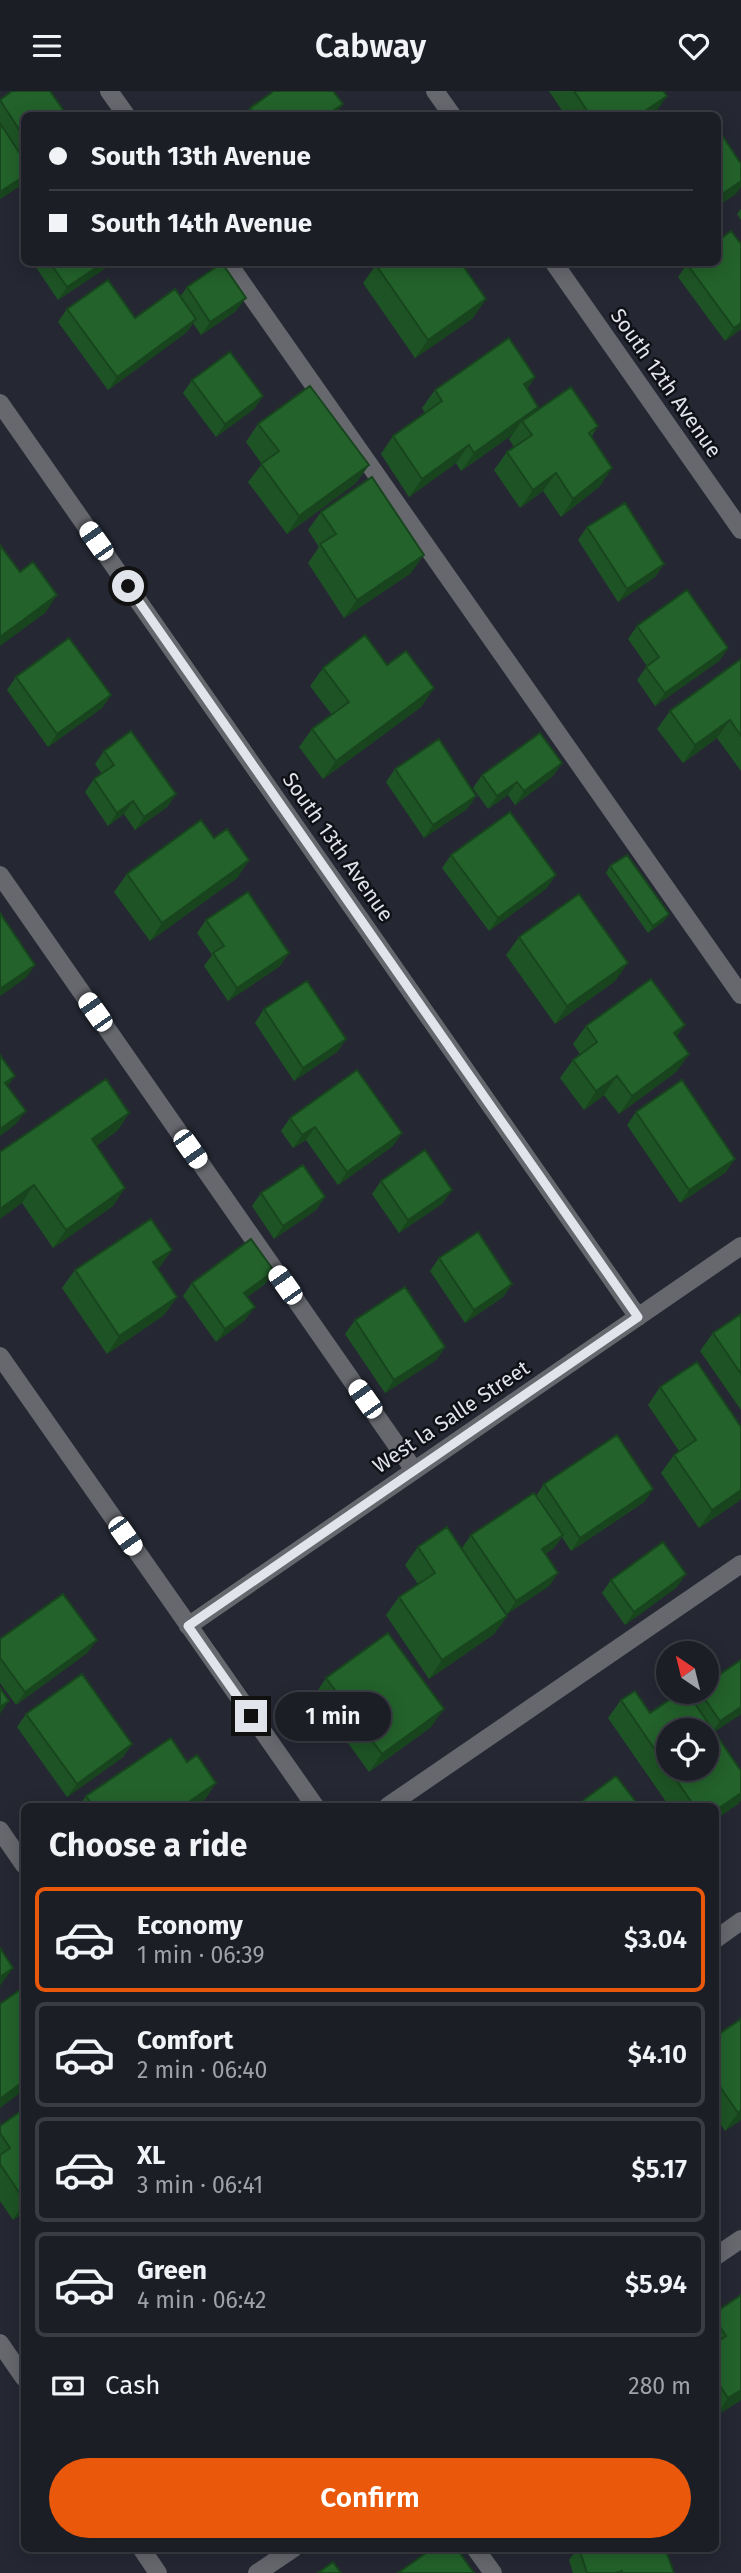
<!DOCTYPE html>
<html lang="en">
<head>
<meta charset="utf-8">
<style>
	:root { --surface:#1c1e26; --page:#25272e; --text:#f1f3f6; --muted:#a0a2a7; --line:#3a3c43; --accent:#ea580c }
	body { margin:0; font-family:"Fira Sans",sans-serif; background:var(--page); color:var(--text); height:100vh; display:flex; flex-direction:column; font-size:26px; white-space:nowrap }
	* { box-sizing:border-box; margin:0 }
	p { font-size:23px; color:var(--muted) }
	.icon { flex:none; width:38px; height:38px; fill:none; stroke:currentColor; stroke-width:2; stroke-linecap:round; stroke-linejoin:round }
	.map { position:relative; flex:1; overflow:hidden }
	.panel { position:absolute; left:21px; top:1712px; width:698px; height:749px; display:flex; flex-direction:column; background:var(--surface); border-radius:10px; box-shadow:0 4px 18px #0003,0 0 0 2px var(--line) }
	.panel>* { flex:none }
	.hud { position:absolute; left:21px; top:21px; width:700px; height:154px; border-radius:10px; box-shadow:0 4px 18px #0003,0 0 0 2px var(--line); display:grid; align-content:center; height:154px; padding:0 28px; background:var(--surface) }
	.needle { width:46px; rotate:325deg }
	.tools { position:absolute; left:656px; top:1550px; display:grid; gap:14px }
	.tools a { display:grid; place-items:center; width:63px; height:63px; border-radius:50%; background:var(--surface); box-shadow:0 4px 18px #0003,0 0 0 2px var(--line); font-size:35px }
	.end { position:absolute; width:32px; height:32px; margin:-16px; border:9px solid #e1e4eb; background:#111; box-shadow:0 0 0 4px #111 }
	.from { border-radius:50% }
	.bubble { position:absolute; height:49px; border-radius:24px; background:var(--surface); box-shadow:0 4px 18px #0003,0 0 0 2px var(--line); font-size:23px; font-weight:600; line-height:49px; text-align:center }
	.car { position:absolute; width:21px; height:42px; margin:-21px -10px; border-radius:9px; box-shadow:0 0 5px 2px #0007; background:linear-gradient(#fff 24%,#345 0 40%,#fff 0 76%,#345 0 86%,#fff 0) }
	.hud b { display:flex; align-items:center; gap:24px; height:66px; font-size:26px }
	.hud b+b { border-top:2px solid var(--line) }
	.hud i { width:18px; height:18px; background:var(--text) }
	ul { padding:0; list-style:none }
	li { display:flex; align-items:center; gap:21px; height:105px; margin:0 14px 10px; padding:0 14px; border:4px solid var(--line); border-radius:10px }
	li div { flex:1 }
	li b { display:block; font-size:26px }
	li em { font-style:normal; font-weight:600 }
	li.current { border-color:var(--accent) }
	li>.icon { width:63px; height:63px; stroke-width:1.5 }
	h2 { padding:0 28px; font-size:32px; line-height:84px }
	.pay { display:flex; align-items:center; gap:18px; height:77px; padding:0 28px; font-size:26px }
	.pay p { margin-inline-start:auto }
	.button { display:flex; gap:14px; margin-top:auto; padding:14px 28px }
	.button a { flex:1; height:80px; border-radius:42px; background:var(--accent); color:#fff; font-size:28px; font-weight:600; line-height:80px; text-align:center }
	header { display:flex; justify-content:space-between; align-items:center; height:91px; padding:0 28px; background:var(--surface); font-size:32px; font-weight:600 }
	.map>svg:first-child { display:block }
</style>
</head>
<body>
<header><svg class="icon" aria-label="menu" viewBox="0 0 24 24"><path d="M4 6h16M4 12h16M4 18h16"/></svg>Cabway<svg class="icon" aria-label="heart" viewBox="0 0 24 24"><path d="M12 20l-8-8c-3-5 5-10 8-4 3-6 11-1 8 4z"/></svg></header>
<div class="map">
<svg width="741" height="2482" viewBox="0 0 741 2482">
	<rect width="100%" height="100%" fill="#252833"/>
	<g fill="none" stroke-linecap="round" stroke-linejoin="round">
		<path stroke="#66686e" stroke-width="18" d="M 109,0 L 126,24
			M 228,172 L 741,904
			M 0,784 L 414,1379
			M 388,1715 L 741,1473
			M 0,1739 L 24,1774
			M 716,2165 L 741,2148
			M 475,2457 L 493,2482
			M 257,2482 L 294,2457"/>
		<path stroke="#66686e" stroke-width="18" d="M 435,0 L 452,24
			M 554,172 L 741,439
			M 0,312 L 638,1226
			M 0,1265 L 315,1715
			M 188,1535 L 741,1155
			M 716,1848 L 741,1830"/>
		<path stroke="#66686e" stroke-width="18" d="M 0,2252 L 24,2287
			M 141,2457 L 158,2482"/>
	</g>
	<path fill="#1e5425" d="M 549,0 L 663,0 L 654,24 L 565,24 Z
		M 0,8 L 24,24 L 24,58 L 19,61 L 23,93 L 0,108 Z
		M 343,13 L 335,24 L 245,24 L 250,17 Z
		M 741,118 L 741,129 L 737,123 Z
		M 741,153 L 741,238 L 725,250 L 678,186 L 687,173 Z
		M 38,172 L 113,172 L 58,209 L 35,175 Z
		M 376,174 L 473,227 L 415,267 L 363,192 Z
		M 187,196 L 236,220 L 201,244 L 193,232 L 187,241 L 108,299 L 58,231 L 67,218 L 135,227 L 180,206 Z
		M 535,286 L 527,298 L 538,316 L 533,322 L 598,335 L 591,346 L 600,395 L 561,426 L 543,400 L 520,417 L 494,379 L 507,361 L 514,356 L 509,348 L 513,343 L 461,380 L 456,372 L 409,406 L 381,363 L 393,345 L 425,322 L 422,317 L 435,299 Z
		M 192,289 L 263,305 L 254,318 L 216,346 L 183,302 Z
		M 258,333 L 369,374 L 356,392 L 287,443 L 248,391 L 262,373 L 246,351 Z
		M 321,421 L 411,482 L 344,527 L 308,472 L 319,456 L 308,439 Z
		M 587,436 L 664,473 L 655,486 L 618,511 L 578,449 Z
		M 637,535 L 728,557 L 719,570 L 655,615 L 637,589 L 647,575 L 628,548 Z
		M 741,568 L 741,680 L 717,647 L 683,672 L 657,638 L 670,620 Z
		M 387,574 L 434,597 L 421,616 L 323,688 L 299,656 L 312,638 L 332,624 L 310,595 L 323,577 Z
		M 16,586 L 111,604 L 102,617 L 48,656 L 7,599 Z
		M 104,660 L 176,703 L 167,716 L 135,739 L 124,723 L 108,735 L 85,701 L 94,688 L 102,683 L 95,673 Z
		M 562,672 L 553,685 L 515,714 L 508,704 L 488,718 L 473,697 L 482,684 Z
		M 395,678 L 476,705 L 467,718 L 424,747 L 386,691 Z
		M 214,747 L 249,769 L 237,787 L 150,850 L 114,801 L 127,783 Z
		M 451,764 L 547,797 L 489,840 L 442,777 Z
		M 610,775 L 669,823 L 664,830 L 648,842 L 606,782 Z
		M 206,829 L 280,875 L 228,910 L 204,875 L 212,864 L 197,842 Z
		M 519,846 L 615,890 L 555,933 L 506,864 Z
		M 264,918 L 346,948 L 337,961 L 294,990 L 255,932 Z
		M 685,934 L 676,945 L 689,963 L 676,981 L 619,1023 L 604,1004 L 584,1019 L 560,987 L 573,969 L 580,963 L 573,953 L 586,935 Z
		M 636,1021 L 726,1081 L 680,1112 L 627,1034 Z
		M 129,1022 L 117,1040 L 96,1055 L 113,1115 L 53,1157 L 22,1112 L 0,1061 Z
		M 290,1027 L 393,1055 L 338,1094 L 306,1049 L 293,1057 L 281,1040 Z
		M 381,1090 L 443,1112 L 399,1142 L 372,1103 Z
		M 261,1102 L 325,1106 L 316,1119 L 274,1148 L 252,1115 Z
		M 172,1159 L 158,1178 L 177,1206 L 164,1224 L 107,1263 L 62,1197 L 75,1179 Z
		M 439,1167 L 512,1193 L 503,1206 L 465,1232 L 430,1180 Z
		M 274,1180 L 265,1193 L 247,1206 L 245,1229 L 216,1251 L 183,1205 L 192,1192 Z
		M 741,1223 L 741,1319 L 700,1260 L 713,1242 Z
		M 355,1229 L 445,1256 L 436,1269 L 385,1302 L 345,1243 Z
		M 660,1296 L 741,1399 L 741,1407 L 739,1410 L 699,1437 L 661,1382 L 674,1364 L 679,1360 L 648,1314 Z
		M 544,1393 L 653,1398 L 644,1411 L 571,1460 L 562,1446 L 554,1457 L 545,1463 L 558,1482 L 549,1495 L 507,1523 L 462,1457 L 471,1444 L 536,1405 Z
		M 418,1456 L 507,1525 L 494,1543 L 429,1588 L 386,1524 L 399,1506 L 418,1493 L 405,1474 Z
		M 611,1489 L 677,1496 L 625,1534 L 602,1502 Z
		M 0,1548 L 97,1549 L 87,1562 L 16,1614 L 0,1592 Z
		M 326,1587 L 431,1636 L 369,1681 L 314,1605 Z
		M 696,1601 L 707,1601 L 741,1623 L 714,1641 L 741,1680 L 741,1709 L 738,1713 L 716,1728 L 716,1715 L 669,1715 L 608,1627 L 621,1609 L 650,1622 L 691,1607 Z
		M 26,1623 L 132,1653 L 123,1666 L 67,1706 L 17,1636 Z
		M 187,1671 L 216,1692 L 203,1711 L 197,1715 L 79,1715 L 86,1705 Z
		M 741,1928 L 741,2029 L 725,2040 L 716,2026 L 716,1945 Z
		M 24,2018 L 24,2121 L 13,2129 L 0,2110 L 0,2035 Z
		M 24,2137 L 24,2146 L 21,2142 Z
		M 741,2204 L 741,2309 L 716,2325 L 716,2221 Z
		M 578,2457 L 665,2457 L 674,2482 L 573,2482 L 569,2469 Z"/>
	<path fill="#18451e" d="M 667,5 L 654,24 L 639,24 Z
		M 343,13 L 335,24 L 327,24 Z
		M 24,52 L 24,58 L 17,62 Z
		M 24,85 L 24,91 L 23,93 L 0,108 L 0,101 Z
		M 741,90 L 741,96 L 736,103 L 718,115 L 718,106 Z
		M 103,172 L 113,172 L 58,209 L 67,196 Z
		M 246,207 L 236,220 L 201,244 L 210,231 Z
		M 486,208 L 473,227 L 415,267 L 428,249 Z
		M 196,228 L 187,241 L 108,299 L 117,286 Z
		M 741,232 L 741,238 L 725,250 L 734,237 Z
		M 535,286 L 522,304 L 524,293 Z
		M 263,305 L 254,318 L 216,346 L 225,333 Z
		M 538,316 L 525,334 L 522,330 L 513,343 L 461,380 L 474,362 Z
		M 469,354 L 456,372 L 409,406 L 422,388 Z
		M 369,374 L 356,392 L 287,443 L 299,425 Z
		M 612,377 L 600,395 L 561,426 L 573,408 Z
		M 556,382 L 543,400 L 520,417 L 533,399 Z
		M 424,464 L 411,482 L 344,527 L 357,509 Z
		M 664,473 L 655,486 L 618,511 L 627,498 Z
		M 57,504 L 45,522 L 0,555 L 0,546 Z
		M 728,557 L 719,570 L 655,615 L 665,602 Z
		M 434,597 L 421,616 L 323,688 L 336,670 Z
		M 111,604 L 102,617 L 48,656 L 57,643 Z
		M 730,629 L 717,647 L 683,672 L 695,654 Z
		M 562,672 L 553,685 L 515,714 L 524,700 Z
		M 517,691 L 508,704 L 488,718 L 497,705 Z
		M 176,703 L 167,716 L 135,739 L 144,726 Z
		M 476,705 L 467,718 L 424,747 L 433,734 Z
		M 133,710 L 124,723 L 108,735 L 117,722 Z
		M 249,769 L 237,787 L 150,850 L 162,832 Z
		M 556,784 L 547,797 L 489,840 L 498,827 Z
		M 669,823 L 664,830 L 648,842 L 653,835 Z
		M 289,862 L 280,875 L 228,910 L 237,897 Z
		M 628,872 L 615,890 L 555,933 L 567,915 Z
		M 35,874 L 26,887 L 0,905 L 0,898 Z
		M 685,934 L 672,952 L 674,942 Z
		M 346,948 L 337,961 L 294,990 L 303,977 Z
		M 689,963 L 676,981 L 619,1023 L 632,1005 Z
		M 15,985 L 6,998 L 5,992 Z
		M 617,985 L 604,1004 L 584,1019 L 596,1000 Z
		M 26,1020 L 16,1033 L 0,1045 L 0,1038 Z
		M 129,1022 L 117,1040 L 79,1066 L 92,1048 Z
		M 315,1036 L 306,1049 L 293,1057 L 302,1044 Z
		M 402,1042 L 393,1055 L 338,1094 L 347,1081 Z
		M 735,1068 L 726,1081 L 680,1112 L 689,1099 Z
		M 34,1094 L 22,1112 L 0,1128 L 0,1118 Z
		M 125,1097 L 113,1115 L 53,1157 L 66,1139 Z
		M 452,1099 L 443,1112 L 399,1142 L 408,1129 Z
		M 325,1106 L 316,1119 L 274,1148 L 283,1135 Z
		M 172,1159 L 159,1177 L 141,1189 L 153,1171 Z
		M 274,1180 L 265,1193 L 235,1215 L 244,1202 Z
		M 512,1193 L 503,1206 L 465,1232 L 474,1219 Z
		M 177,1206 L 164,1224 L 107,1263 L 119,1245 Z
		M 255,1216 L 245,1229 L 216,1251 L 225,1238 Z
		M 445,1256 L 436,1269 L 385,1302 L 394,1289 Z
		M 653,1398 L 644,1411 L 571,1460 L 580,1447 Z
		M 741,1399 L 741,1407 L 739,1410 L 699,1437 L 712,1419 Z
		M 563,1444 L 554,1457 L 533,1471 L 542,1458 Z
		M 558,1482 L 549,1495 L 507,1523 L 516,1510 Z
		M 686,1483 L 677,1496 L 625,1534 L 634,1521 Z
		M 507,1525 L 494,1543 L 429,1588 L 442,1569 Z
		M 97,1549 L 87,1562 L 16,1614 L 25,1601 Z
		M 9,1610 L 0,1623 L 0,1616 Z
		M 741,1616 L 741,1623 L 711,1643 L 720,1630 Z
		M 444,1618 L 431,1636 L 369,1681 L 382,1663 Z
		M 132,1653 L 123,1666 L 67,1706 L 77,1693 Z
		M 216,1692 L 203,1711 L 197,1715 L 183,1715 Z
		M 741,1702 L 741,1709 L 738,1713 L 716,1728 L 716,1719 Z
		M 13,1877 L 0,1895 L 0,1886 Z
		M 24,1990 L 24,1999 L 0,2017 L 0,2008 Z
		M 741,2019 L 741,2029 L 725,2040 L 738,2022 Z
		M 24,2112 L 24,2121 L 13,2129 Z
		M 741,2299 L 741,2309 L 716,2325 L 728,2307 Z"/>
	<path fill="#23622b" stroke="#18451e" stroke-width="2" d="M 12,0 L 50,0 L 66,23 L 64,24 L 24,24 L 24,46 L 0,9 Z
		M 274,0 L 333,0 L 343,13 L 327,24 L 255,24 L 250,17 Z
		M 574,0 L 663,0 L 667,5 L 639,24 L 590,24 Z
		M 0,32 L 24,69 L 24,85 L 0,101 Z
		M 722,44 L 741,73 L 741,90 L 718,106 L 718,47 Z
		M 731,140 L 741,153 L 741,232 L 734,237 L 687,173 L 689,172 L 718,172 L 718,150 Z
		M 50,172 L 103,172 L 67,196 Z
		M 222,172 L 246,207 L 210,231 L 187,196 Z
		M 379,172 L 461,172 L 486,208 L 428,249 L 376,174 Z
		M 108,189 L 135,227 L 175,198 L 196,228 L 117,286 L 67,218 Z
		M 509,247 L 535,286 L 524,293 L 538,316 L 474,362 L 469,354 L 422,388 L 393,345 L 442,310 L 435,299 Z
		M 230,261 L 263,305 L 225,333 L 192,289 Z
		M 310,295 L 369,374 L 299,425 L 261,373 L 279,360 L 258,333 Z
		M 571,296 L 598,335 L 589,342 L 612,377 L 573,408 L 556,382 L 533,399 L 507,361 L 532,344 L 522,330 Z
		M 372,386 L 424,464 L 357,509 L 320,453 L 336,443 L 321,421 Z
		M 625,412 L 664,473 L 627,498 L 587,436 Z
		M 0,454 L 20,481 L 33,471 L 57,504 L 0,546 Z
		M 687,499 L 728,557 L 665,602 L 646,576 L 659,566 L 637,535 Z
		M 365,544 L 387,574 L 406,560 L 434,597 L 336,670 L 312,638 L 349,611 L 323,577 Z
		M 69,547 L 111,604 L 57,643 L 16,586 Z
		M 741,568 L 741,645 L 730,629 L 695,654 L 670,620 Z
		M 131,640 L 176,703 L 144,726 L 133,710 L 117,722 L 94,688 L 114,674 L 104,660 Z
		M 540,642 L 562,672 L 524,700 L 517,691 L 497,705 L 482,684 Z
		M 439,648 L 476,705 L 433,734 L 395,678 Z
		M 510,721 L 556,784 L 498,827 L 451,764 Z
		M 201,729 L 214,747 L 227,738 L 249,769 L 162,832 L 127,783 Z
		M 627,764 L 669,823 L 653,835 L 610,775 Z
		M 248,801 L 289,862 L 237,897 L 213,862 L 224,855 L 206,829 Z
		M 579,803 L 628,872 L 567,915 L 519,846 Z
		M 0,822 L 35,874 L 0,898 Z
		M 651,888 L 685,934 L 674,942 L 689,963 L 632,1005 L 617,985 L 596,1000 L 573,969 L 597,951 L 586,935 Z
		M 307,890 L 346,948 L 303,977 L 264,918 Z
		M 0,964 L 15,985 L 5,992 L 26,1020 L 0,1038 Z
		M 357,979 L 402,1042 L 347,1081 L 315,1036 L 302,1044 L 290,1027 Z
		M 106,988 L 129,1022 L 92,1048 L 125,1097 L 66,1139 L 34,1094 L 0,1118 L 0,1061 Z
		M 682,989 L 735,1068 L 689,1099 L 636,1021 Z
		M 425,1059 L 452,1099 L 408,1129 L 381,1090 Z
		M 303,1074 L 325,1106 L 283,1135 L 261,1102 Z
		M 151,1128 L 172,1159 L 153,1171 L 177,1206 L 119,1245 L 75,1179 Z
		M 478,1141 L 512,1193 L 474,1219 L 439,1167 Z
		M 251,1148 L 274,1180 L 244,1202 L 255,1216 L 225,1238 L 192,1192 Z
		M 405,1196 L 445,1256 L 394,1289 L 355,1229 Z
		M 741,1223 L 741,1283 L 713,1242 Z
		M 697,1271 L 741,1336 L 741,1399 L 712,1419 L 674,1364 L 696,1349 L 660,1296 Z
		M 617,1344 L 653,1398 L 580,1447 L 544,1393 Z
		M 534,1402 L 563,1444 L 542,1458 L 558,1482 L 516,1510 L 471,1444 Z
		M 447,1436 L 507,1525 L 442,1569 L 399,1506 L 435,1482 L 418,1456 Z
		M 663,1451 L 686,1483 L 634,1521 L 611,1489 Z
		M 63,1503 L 97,1549 L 25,1601 L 0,1567 L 0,1548 Z
		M 388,1542 L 444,1618 L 382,1663 L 326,1587 Z
		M 741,1569 L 741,1616 L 720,1630 L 700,1601 L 707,1601 L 707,1592 Z
		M 82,1583 L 132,1653 L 77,1693 L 26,1623 Z
		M 0,1597 L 9,1610 L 0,1616 Z
		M 635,1600 L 650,1622 L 681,1601 L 687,1601 L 741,1680 L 741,1702 L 716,1719 L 716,1715 L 694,1715 L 669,1678 L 707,1678 L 707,1640 L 668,1640 L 668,1678 L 621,1609 Z
		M 171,1647 L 187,1671 L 197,1664 L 216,1692 L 183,1715 L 93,1715 L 86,1705 Z
		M 616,1685 L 639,1715 L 578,1715 L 577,1714 Z
		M 0,1857 L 13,1877 L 0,1886 Z
		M 24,1896 L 24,1990 L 0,2008 L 0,1913 Z
		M 741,1928 L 741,2019 L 738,2022 L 716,1990 L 716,1945 Z
		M 24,2018 L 24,2109 L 0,2073 L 0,2064 L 10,2057 L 0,2042 L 0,2035 Z
		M 741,2204 L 741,2299 L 728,2307 L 716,2289 L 716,2252 L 726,2245 L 716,2230 L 716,2221 Z
		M 716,2373 L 719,2375 L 716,2383 Z
		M 433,2457 L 450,2457 L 452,2461 L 457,2458 L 474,2482 L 398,2482 Z
		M 579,2457 L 665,2457 L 674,2482 L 622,2482 L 622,2480 L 615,2482 L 587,2482 Z
		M 333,2471 L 341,2482 L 318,2482 Z"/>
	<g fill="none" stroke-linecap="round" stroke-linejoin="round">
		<path stroke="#e1e4eb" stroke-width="9" d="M 128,495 L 638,1226 L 188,1535 L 251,1625"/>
	</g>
	<g text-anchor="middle" stroke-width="5" stroke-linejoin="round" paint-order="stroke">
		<g font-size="21" fill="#e1e4eb" stroke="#101116">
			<text transform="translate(666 292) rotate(55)" y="7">South 12th Avenue</text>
			<text transform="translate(338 756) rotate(55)" y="7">South 13th Avenue</text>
			<text transform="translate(451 1326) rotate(-34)" y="7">West la Salle Street</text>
		</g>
	</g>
</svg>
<div class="tools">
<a><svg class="needle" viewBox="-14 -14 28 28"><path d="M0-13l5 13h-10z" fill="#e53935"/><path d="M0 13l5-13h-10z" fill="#a0a2a7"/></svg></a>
<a><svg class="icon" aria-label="locate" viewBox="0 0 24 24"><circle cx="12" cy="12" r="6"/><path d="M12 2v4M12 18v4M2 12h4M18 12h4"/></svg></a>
</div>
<i class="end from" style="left:128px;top:495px"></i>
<i class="end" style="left:251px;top:1625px"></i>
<div class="bubble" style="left:275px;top:1601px;width:116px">1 min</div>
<i class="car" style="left:96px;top:450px;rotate:325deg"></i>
<i class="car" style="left:95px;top:921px;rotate:325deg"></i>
<i class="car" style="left:190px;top:1058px;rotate:145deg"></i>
<i class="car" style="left:285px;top:1194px;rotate:325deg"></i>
<i class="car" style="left:365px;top:1308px;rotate:325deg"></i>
<i class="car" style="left:125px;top:1445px;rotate:145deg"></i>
<div class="hud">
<b><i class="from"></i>South 13th Avenue</b>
<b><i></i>South 14th Avenue</b>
</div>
<section class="panel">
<h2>Choose a ride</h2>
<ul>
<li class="current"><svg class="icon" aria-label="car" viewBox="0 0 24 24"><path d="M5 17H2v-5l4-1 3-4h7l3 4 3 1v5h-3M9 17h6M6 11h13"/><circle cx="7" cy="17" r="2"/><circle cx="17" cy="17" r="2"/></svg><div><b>Economy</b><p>1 min · 06:39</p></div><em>$3.04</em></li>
<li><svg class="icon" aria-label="car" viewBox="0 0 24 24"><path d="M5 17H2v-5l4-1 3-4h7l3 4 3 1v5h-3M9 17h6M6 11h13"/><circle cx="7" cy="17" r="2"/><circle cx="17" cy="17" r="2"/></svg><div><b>Comfort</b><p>2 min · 06:40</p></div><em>$4.10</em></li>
<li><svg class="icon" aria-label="car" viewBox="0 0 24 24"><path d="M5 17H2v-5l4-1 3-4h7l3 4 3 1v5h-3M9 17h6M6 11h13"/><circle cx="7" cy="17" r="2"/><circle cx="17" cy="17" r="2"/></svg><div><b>XL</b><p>3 min · 06:41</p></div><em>$5.17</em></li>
<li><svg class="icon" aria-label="car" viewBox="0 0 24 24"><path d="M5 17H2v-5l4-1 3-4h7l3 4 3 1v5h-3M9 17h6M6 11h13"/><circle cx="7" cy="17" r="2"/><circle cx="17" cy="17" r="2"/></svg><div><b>Green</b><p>4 min · 06:42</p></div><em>$5.94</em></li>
</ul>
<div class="pay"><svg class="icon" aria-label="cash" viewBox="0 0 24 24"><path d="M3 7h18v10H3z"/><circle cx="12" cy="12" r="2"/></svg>Cash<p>280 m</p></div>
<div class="button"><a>Confirm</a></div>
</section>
</div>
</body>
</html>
